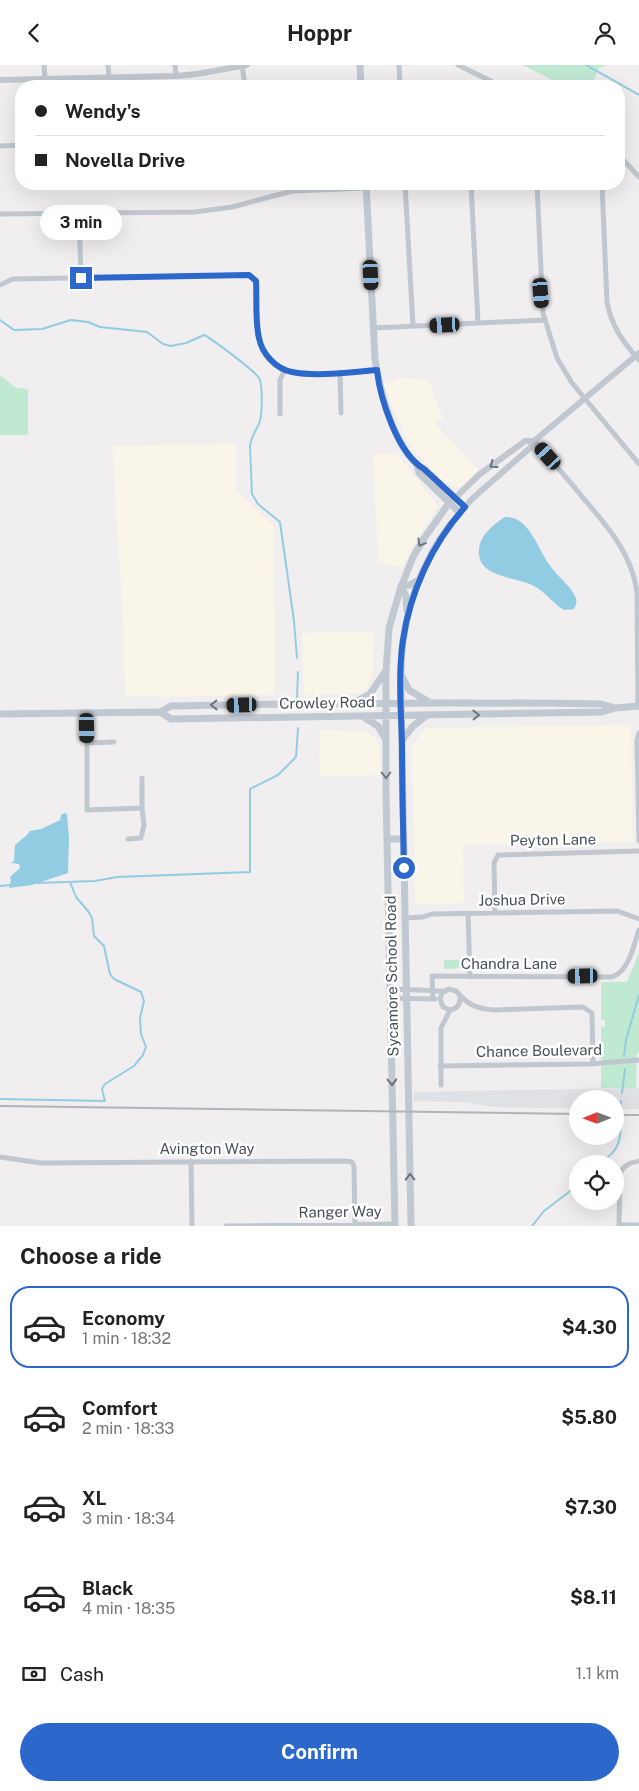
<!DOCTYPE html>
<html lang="en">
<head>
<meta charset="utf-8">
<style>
	:root { --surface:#fff; --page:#f6f6f6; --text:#222; --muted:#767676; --line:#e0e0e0; --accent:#2c68cc }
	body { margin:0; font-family:"Public Sans",sans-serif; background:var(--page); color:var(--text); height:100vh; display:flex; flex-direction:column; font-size:19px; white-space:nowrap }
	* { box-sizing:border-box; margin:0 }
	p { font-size:16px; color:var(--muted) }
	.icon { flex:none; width:28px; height:28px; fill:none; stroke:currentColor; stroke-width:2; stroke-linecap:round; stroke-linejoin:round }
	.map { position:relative; height:1161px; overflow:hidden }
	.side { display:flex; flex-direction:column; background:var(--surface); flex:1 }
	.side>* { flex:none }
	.banner { position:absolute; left:15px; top:15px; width:610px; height:110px; border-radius:20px; box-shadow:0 5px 20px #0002; display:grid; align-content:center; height:110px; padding:0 20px; background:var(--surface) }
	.needle { width:32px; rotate:269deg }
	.buttons { position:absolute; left:569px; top:1025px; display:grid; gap:10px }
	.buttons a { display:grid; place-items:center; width:55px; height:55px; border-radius:50%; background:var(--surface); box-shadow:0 5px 20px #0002; font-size:25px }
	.end { position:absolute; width:22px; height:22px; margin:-11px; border:6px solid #2c68cc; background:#fff; box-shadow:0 0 0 2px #fff }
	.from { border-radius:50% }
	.bubble { position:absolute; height:35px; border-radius:18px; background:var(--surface); box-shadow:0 5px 20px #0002; font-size:16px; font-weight:700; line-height:35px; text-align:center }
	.car { position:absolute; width:15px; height:30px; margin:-15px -8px; border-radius:6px; box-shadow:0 0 4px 1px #0007; background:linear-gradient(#222 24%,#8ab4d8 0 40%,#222 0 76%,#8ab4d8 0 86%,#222 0) }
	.banner b { display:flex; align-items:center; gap:18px; height:48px; font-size:19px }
	.banner b+b { border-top:1px solid var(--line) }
	.banner i { width:12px; height:12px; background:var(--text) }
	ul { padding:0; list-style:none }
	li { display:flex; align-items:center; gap:15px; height:82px; margin:0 10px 8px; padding:0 10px; border:2px solid transparent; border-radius:20px }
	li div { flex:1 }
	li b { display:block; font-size:19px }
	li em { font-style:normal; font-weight:700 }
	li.on { border-color:var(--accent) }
	li>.icon { width:45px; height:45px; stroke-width:1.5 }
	h2 { padding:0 20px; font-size:22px; line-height:60px }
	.pay { display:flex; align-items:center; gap:12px; height:55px; padding:0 20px; font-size:19px }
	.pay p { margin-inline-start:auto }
	.button { display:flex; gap:10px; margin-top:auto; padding:10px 20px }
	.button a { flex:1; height:58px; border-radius:30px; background:var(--accent); color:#fff; font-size:20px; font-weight:700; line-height:58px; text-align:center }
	header { display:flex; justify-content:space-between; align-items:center; height:65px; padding:0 20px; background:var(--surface); font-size:22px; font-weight:700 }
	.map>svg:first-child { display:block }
</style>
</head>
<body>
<header><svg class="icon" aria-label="back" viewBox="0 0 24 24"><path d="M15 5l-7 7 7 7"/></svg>Hoppr<svg class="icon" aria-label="person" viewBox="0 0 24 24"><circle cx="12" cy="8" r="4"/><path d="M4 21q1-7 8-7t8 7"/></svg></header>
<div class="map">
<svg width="639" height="1161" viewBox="0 0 639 1161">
	<rect width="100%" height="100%" fill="#f0eeee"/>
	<path fill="#f9f5e8" d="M 397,313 L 428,314 L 443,354 L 435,358 L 479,405 L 457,424 L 441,414 L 412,383 L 404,369 L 384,320 Z
		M 236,379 L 236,425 L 274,461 L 275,630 L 164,632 L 125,630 L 124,574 L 112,381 Z
		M 373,389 L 397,389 L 438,441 L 414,478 L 402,503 L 378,496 Z
		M 374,566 L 373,611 L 366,624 L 360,628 L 304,630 L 302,568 Z
		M 631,660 L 633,777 L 463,780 L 464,838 L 415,839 L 412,681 L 426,663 Z
		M 319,665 L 365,666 L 379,675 L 381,710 L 320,711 Z"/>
	<path fill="#e0e1e5" d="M 639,1023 L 639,1044 L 615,1044 L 615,1034 L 578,1034 L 577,1043 L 494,1042 L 462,1037 L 413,1036 L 414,1027 Z"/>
	<path fill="#c0e9d2" d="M 523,0 L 607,0 L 599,3 L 591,21 L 564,21 Z
		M 0,310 L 16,323 L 28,324 L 28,370 L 0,370 Z
		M 639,888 L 639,988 L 637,988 L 636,1023 L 601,1023 L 601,962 L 605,962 L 605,955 L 601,955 L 601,917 L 627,917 Z
		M 444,895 L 462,895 L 462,903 L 444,904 Z"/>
	<path fill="#92cce2" d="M 505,452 C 530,451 538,486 551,502 C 558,512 571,521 576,533 C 577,538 576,540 574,544 L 564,545 C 553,539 546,527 534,521 C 515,511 476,513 479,484 C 480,470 494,459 505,452 Z
		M 65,748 L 67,749 L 69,773 L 68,808 L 32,820 L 9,823 L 11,815 L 10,812 L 20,803 L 19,799 L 11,798 L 14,796 L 15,780 L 27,770 L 30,766 L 41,764 L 60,755 L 61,750 Z"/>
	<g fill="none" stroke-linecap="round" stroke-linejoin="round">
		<path stroke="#92cce2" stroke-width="2" d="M 586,0 L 639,30
			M 0,255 L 14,265 L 42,264 L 71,255 L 88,257 L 100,262 L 147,267 L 163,279 L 171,281 L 186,278 L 204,270 C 211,273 256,307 259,313 C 263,320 262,348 260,356 C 257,365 251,371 250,381 L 252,429 L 258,439 L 280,457 L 294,556 L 297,593
			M 297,632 L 298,607
			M 37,818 L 95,816 L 117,812 L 250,807 L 250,724 L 278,710 L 296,692 L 298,663
			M 0,821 L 10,820
			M 624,991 L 626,975 L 639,930
			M 622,1028 L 625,1004
			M 0,1034 L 105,1036 L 102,1024 L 105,1019 L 134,1001 L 143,990 L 146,982 L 141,969 L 140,953 L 144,936 L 141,927 L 114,914 L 110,909 L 104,881 L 94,871 L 92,853 L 88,846 L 76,832 L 70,817
			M 619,1049 L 621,1036
			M 599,1099 C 603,1095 609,1092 612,1088 C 620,1081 622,1065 619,1056
			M 532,1161 L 544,1146 L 578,1120"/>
		<path stroke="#c0c7ce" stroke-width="5" d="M 44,0 L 45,13
			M 108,0 L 109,12
			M 175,0 L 176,11
			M 242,0 L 245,21
			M 399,0 L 400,21
			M 458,0 L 501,21
			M 0,81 L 21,80
			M 619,90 L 639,112
			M 405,119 L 413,261
			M 471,119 L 478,258
			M 537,119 L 543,248 L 557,293 L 572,318 L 639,399
			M 602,119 L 607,237 C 611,261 624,278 639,295
			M 79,148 L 81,213
			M 0,149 L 195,147 L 232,142 L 292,126 L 366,123
			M 0,220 L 13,214 L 249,210 L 256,216 C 257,233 255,257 259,273 C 262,289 276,304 292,307 C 318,312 351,307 377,305
			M 374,263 L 544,255
			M 340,307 L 341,348
			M 280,349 L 280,315 L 285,304
			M 534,376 C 551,395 568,414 584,434 C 608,462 632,489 637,527 L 638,641
			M 86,648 L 87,678
			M 639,668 L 637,675 L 639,776
			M 114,677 L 87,678 L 87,745 L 142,743 L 144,760 L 141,773 L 128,774
			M 142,713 L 142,743
			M 495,848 L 494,798 L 498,790 L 639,786
			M 468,849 L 470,912
			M 405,853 L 423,852 L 432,849 L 617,846 L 639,854
			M 390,924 L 445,926
			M 390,933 L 435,934
			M 433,933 L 432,911 L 612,912 C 630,905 633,881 639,865
			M 450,945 L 443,942 L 440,934 L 442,928 L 449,924 L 456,926 C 468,940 475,943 493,945 L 583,942 L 592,948 L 593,998
			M 440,1001 L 589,999 L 639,995
			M 441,1020 L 441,963 L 450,945 C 457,944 460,940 460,933
			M 0,1092 L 41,1098 L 345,1096 L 352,1097 L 354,1101 L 355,1160
			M 191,1096 L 192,1161
			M 619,1160 L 639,1160
			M 226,1161 L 395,1159
			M 619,1161 L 620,1108 C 625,1099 630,1098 639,1096"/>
		<path stroke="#c0c7ce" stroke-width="6" d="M 0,15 L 176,11 L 197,9 L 247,0
			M 452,436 L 480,409 L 525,376 L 534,376
			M 462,445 L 473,433 L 530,383 L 534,376 L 639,288"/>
		<path stroke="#c0c8d2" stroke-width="7" d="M 360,0 L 361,21
			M 366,119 L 375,294 C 380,326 394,387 424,404 L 465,442
			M 407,546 L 406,531 L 401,521 L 410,520 L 420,514
			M 402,611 L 409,625 L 429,637
			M 357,636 L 370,629 L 385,607
			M 160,647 L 171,654 L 602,647 L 615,643 L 639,641
			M 0,649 L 160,647 L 171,641 C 314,638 458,637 601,639 L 615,643
			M 365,653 L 378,661 L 385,673
			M 402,675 L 413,661 L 426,651
			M 387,774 L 403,774
			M 395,1161 L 386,729 L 386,607 L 389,563 L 400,525 L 413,492 L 425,472 L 449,438
			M 411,1161 L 401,638 C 401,617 400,596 403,576 C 409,531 429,482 460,448 L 419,408 L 417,400"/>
		<path stroke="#b0b3b7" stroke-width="2" d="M 0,1041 L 578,1049
			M 615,1050 L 639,1050"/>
	</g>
	<defs><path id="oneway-chevron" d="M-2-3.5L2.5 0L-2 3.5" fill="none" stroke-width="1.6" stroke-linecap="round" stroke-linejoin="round" transform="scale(1.25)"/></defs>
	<use stroke="#6c747c" href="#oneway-chevron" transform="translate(493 400) rotate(144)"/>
	<g stroke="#6c747d">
		<use href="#oneway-chevron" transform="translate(421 478) rotate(121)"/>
		<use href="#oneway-chevron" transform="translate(214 640) rotate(179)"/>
		<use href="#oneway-chevron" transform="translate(476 650) rotate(-1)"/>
		<use href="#oneway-chevron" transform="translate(386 710) rotate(90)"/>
		<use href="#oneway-chevron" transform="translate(392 1017) rotate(89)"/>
		<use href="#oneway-chevron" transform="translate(410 1112) rotate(-91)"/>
	</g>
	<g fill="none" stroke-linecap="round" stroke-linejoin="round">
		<path stroke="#2c68cc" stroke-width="6" d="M 81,213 L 249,210 L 256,216 C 257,234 255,256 259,273 C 262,289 276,304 292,307 C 317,312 351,307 377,305 C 380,334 398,389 424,404 L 465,442 C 432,479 410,527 403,575 C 398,609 401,644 402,678 C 402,720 403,761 404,803"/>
	</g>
	<g text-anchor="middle" stroke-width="5" stroke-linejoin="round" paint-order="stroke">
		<g font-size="15" fill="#485059" stroke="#fff">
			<text transform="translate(327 638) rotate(-1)" y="5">Crowley Road</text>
			<text transform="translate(553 775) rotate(-1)" y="5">Peyton Lane</text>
			<text transform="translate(522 835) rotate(-1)" y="5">Joshua Drive</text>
			<text x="509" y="904">Chandra Lane</text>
			<text transform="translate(392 911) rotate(-91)" y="5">Sycamore School Road</text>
			<text transform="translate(539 986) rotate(-1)" y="5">Chance Boulevard</text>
			<text x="207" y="1089">Avington Way</text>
			<text transform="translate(340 1147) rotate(-1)" y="5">Ranger Way</text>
		</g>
	</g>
</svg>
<div class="buttons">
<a><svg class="needle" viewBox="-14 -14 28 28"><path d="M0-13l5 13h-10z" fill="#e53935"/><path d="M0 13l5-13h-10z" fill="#767676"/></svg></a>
<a><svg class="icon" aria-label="locate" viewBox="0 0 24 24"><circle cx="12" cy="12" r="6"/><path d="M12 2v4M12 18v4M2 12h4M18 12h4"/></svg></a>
</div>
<i class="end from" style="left:404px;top:803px"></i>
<i class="end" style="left:81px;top:213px"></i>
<div class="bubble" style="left:40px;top:140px;width:82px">3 min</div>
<i class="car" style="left:371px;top:210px;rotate:177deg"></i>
<i class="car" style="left:541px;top:228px;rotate:175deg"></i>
<i class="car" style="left:445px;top:260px;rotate:267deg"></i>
<i class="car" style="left:548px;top:391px;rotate:318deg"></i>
<i class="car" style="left:242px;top:640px;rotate:268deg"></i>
<i class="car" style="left:87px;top:663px;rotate:179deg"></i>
<i class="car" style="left:583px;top:911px;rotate:269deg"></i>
<div class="banner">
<b><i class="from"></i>Wendy's</b>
<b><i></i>Novella Drive</b>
</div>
</div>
<section class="side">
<h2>Choose a ride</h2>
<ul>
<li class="on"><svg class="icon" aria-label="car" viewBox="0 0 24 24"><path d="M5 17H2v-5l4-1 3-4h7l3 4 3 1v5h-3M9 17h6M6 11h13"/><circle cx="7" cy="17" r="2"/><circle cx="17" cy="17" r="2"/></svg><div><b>Economy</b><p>1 min · 18:32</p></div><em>$4.30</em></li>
<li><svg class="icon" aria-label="car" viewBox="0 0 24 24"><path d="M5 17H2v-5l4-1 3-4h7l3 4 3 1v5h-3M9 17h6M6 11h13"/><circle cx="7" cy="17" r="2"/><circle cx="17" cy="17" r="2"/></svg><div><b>Comfort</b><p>2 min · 18:33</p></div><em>$5.80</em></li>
<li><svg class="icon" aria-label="car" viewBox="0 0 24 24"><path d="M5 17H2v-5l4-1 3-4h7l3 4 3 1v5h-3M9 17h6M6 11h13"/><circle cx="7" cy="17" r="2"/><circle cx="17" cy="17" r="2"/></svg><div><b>XL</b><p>3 min · 18:34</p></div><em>$7.30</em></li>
<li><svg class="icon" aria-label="car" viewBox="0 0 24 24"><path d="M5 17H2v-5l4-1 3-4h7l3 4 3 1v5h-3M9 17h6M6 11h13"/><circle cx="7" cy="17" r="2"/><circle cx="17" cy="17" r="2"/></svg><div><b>Black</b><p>4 min · 18:35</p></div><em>$8.11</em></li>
</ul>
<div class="pay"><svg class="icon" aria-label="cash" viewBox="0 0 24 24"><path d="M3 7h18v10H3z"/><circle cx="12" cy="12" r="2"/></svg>Cash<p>1.1 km</p></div>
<div class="button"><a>Confirm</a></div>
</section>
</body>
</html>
